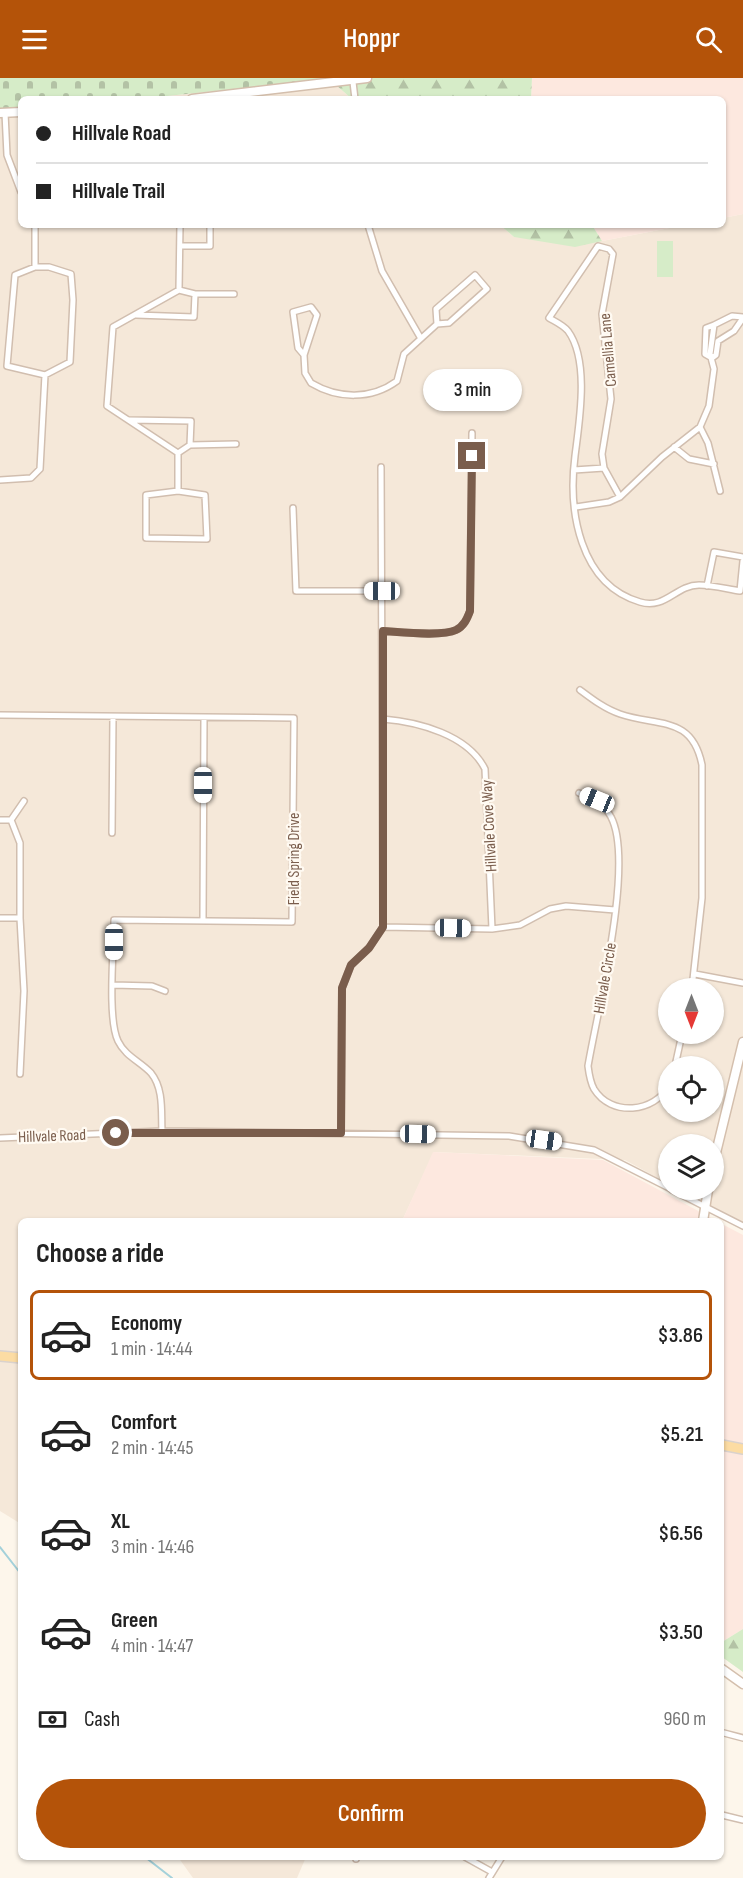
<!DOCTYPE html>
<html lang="en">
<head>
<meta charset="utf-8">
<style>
	:root { --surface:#fff; --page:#f6f6f6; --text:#222; --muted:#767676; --line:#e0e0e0; --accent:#b45309 }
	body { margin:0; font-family:"Sofia Sans Condensed",sans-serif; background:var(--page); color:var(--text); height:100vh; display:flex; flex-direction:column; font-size:22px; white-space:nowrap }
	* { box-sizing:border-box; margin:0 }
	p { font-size:20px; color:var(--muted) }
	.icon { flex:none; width:33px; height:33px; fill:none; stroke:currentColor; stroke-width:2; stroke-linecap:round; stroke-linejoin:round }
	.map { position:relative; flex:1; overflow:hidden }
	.side { position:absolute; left:18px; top:1140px; width:706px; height:642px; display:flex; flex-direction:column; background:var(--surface); border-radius:9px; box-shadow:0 2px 4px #0004 }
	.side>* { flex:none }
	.guide { position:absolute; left:18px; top:18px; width:708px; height:132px; border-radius:9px; box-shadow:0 2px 4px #0004; display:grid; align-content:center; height:132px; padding:0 18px; background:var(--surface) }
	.needle { width:39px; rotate:180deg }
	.fabs { position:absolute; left:658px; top:900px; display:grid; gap:12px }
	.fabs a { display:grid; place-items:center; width:66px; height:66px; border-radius:50%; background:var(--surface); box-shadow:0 2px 4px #0004; font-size:30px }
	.end { position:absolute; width:27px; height:27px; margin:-14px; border:8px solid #7a5d4c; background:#fff; box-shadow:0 0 0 3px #fff }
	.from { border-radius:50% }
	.bubble { position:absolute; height:42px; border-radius:21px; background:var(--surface); box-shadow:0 2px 4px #0004; font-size:20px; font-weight:600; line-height:42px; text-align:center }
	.car { position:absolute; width:18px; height:36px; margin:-18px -9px; border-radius:8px; box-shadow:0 0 4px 2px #0007; background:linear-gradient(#fff 24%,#345 0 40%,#fff 0 76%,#345 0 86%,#fff 0) }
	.guide b { display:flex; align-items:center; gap:21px; height:57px; font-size:22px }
	.guide b+b { border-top:2px solid var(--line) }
	.guide i { width:15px; height:15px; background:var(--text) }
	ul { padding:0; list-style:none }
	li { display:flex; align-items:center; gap:18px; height:90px; margin:0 12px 9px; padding:0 6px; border:3px solid transparent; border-radius:9px }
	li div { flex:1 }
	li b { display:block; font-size:22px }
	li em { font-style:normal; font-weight:600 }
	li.on { border-color:var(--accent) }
	li>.icon { width:54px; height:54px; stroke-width:1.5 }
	h2 { padding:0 18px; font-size:27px; line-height:72px }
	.pay { display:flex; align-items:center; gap:15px; height:66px; padding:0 18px; font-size:22px }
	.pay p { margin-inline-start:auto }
	.button { display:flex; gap:12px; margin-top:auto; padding:12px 18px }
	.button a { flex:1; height:69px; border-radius:36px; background:var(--accent); color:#fff; font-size:24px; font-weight:600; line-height:69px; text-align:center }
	header { display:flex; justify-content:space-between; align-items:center; height:78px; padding:0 18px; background:var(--accent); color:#fff; font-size:27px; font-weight:600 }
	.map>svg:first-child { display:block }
</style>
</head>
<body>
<header><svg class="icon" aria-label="menu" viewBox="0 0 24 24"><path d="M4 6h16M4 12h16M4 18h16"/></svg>Hoppr<svg class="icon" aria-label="search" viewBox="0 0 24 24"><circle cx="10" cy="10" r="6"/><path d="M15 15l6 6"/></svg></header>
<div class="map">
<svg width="743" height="1800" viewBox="0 0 743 1800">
	<defs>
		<pattern id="forest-firs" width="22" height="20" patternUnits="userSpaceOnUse" patternTransform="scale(1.5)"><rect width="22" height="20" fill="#d6ecc8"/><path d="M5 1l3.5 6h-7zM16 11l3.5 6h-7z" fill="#b3c2a5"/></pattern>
		<pattern id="cemetery-stones" width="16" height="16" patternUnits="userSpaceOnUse" patternTransform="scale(1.5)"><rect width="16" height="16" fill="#d6ecc8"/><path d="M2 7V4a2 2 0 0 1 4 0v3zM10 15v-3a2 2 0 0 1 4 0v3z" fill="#b3c2a5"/></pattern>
	</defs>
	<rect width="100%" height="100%" fill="#fdf6eb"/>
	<path fill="#f5e8d9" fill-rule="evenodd" d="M 329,1 L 352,21 L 138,21 Z
		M 21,34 L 21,147 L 500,147 L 514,159 L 602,163 L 685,147 L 723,147 L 723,140 L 743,136 L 743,1147 L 679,1112 L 714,1112 L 714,1066 L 669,1066 L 669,1106 L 625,1082 L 434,1074 L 402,1143 L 21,1143 L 21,1446 L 0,1433 L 0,36 ZM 669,910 L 714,910 L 714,956 L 669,956 ZM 669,988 L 714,988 L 714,1034 L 669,1034 Z
		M 178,1779 L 306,1779 L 297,1800 L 193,1800 Z"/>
	<path fill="#fde8df" d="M 532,0 L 743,0 L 743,136 L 723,140 L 723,21 L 531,21 Z
		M 592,147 L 685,147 L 602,163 Z
		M 433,1074 L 603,1082 L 717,1143 L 402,1143 Z
		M 722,1146 L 743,1157 L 743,1551 L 722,1564 Z"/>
	<path fill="url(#forest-firs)" d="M 335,0 L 532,0 L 531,21 L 352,21 L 329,1 Z
		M 500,147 L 592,147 L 602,163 L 575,169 L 514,159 Z
		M 743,1551 L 743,1594 L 722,1579 L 722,1564 Z"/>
	<path fill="url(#cemetery-stones)" d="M 0,0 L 329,0 L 329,1 L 138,21 L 21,21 L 21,34 L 0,36 Z"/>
	<path fill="#d6ecc8" d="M 657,163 L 673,163 L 673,199 L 657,199 Z"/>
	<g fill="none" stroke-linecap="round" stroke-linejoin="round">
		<path stroke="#a4d1da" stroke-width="2" d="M 0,1469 L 21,1496
			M 145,1779 L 172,1800"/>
		<g stroke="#d1beaf" stroke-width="8">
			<path id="street" d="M 353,4 L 355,21
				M 5,35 L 7,77 L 21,114
				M 35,147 L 35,189
				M 368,147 L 382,193 L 420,259
				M 180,168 L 210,168 L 210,147
				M 35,189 L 49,189 L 71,196 L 73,222 L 70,284 L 45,297 L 7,288 L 15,197 Z
				M 195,216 L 234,216
				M 136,237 L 194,239 L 195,216 L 179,212
				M 304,277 L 298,270 L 293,234 L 311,229 L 317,237 L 304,277 L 305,295 L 311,305 C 338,321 371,322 397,303 L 404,276 L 437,246 L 436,231 L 475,197 L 487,211 L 449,245 L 437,246
				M 712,280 L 716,277 L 718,263 L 734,253 L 743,240
				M 712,280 L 705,276 L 706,250 L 714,247
				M 129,342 L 191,343 L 190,367 L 178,375
				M 700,349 L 708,365 L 720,413
				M 190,367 L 236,366
				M 674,369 L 689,381 L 714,386
				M 574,392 L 604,390
				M 0,402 L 31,400 L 40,391 L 45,297
				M 178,413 L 178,375 L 107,328 L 113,249 L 179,212 L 180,147
				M 178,413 L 205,417 L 207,461 L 146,460 L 146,417 Z
				M 620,419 L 604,390 L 602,376 L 611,321 L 602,236 L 613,176 L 609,171 L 598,168 L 549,240 C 556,244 563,247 568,253 C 590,283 579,345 575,378 C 568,432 579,506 640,524 C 665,532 676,507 699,507 C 712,507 727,511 740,513 L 743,483
				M 576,429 L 609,424 L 620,419 L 662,379 L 700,349 L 709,328 L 714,291 L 710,276 L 714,247 L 732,238 L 743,239
				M 293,430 L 296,513 L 382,513
				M 707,508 L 714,474 L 743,479
				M 383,553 C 400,554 442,559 456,552 C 464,548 467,541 470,533 L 472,355
				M 580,612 C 592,621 605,631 620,636 C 658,649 692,637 702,687 L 702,820 L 692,910
				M 0,637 L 294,640 L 292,844 L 114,842 C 114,870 107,940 118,963 C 125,978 141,984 151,995 C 164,1011 161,1034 162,1053
				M 383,641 C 419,644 468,657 485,691 L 492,851
				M 579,715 C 593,721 604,725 611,739 C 635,784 597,935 588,988 C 589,996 590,1004 594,1011 C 611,1039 655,1035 669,1007
				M 0,742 L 11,742 L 24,723
				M 11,742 L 20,765 L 20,840 L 24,913 L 20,996
				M 112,755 L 113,639
				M 0,840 L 20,840
				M 203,842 L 204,640
				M 383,849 L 492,851 L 520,847 L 550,831 L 566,828 L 615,832
				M 695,896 L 743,905
				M 113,907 L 152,908 L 165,913
				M 675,988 L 682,956
				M 341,1055 L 342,910 L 351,887 L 369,870 L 383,849 L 381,389
				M 0,1060 L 162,1053 L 509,1058 L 594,1072 L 669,1110
				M 672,1112 L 743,1148
				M 724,1655 L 743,1660
				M 722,1737 L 743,1742
				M 465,1779 L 492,1794
				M 356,1781 L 356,1779
				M 489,1800 L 502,1779"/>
		</g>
		<g stroke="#d4bfad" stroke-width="11">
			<path id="secondary" d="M 192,21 L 367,0
				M 0,35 L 21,34
				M 714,1083 L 743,964
				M 703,1143 L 708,1112
				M 722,1591 L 743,1606"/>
		</g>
		<g stroke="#dad2cd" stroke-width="12">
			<path id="primary" d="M 0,1278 L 21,1280
				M 722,1367 L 743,1371"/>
		</g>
		<use href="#street" stroke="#fff" stroke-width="5"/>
		<use href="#secondary" stroke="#fff" stroke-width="8"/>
		<use href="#primary" stroke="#fcdca3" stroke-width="9"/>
	</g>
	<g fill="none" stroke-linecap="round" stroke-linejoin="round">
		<path stroke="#7a5d4c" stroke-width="8" d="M 116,1055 L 341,1055 L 342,910 L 351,887 L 369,870 L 383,849 L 383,553 C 400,554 442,559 456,552 C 464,548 467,541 470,533 L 472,378"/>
	</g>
	<g text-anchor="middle" stroke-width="4.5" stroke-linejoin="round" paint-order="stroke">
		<g font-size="16" fill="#7a5d4c" stroke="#fffaf2">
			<text transform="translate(607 272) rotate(-95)" y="6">Camellia Lane</text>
			<text transform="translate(488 748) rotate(-93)" y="6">Hillvale Cove Way</text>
			<text transform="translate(293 781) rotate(-90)" y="6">Field Spring Drive</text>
			<text transform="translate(604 900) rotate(-80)" y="6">Hillvale Circle</text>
			<text transform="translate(52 1057) rotate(-2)" y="6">Hillvale Road</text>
		</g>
	</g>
</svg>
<div class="fabs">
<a><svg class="needle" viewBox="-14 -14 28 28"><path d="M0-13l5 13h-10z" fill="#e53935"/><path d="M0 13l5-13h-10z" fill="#767676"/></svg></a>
<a><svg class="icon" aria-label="locate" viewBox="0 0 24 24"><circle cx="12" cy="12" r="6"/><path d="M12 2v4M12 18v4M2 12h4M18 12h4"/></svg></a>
<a><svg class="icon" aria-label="layers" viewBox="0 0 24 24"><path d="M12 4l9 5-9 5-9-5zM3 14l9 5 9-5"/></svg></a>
</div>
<i class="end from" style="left:116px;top:1055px"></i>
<i class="end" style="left:472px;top:378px"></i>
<div class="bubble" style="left:423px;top:291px;width:99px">3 min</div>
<i class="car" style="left:382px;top:513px;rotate:270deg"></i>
<i class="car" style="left:203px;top:707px;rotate:180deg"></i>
<i class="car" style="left:597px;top:722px;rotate:292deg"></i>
<i class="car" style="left:453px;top:850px;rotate:91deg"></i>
<i class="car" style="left:114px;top:864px;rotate:180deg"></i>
<i class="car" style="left:418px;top:1056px;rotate:91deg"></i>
<i class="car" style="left:544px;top:1062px;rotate:98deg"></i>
<div class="guide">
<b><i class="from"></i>Hillvale Road</b>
<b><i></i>Hillvale Trail</b>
</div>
<section class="side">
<h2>Choose a ride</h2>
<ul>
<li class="on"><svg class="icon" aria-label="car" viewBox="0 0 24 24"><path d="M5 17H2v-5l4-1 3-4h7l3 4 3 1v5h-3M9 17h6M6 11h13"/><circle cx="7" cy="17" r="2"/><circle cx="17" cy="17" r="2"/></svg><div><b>Economy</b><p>1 min · 14:44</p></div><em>$3.86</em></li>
<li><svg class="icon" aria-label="car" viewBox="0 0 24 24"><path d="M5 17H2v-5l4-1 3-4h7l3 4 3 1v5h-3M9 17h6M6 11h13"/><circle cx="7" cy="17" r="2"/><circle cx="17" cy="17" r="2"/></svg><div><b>Comfort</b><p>2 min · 14:45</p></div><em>$5.21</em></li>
<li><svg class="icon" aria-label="car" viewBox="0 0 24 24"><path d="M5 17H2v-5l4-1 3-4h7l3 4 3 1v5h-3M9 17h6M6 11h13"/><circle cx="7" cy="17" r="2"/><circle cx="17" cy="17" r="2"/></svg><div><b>XL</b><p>3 min · 14:46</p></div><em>$6.56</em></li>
<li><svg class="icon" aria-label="car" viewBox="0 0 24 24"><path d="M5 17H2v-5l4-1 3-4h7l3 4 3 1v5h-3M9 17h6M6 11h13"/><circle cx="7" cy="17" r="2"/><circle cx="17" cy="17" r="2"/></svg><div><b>Green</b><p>4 min · 14:47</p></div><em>$3.50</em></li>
</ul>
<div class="pay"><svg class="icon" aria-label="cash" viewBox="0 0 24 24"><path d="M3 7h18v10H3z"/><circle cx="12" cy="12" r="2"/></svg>Cash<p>960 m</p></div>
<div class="button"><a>Confirm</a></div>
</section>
</div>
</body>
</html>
